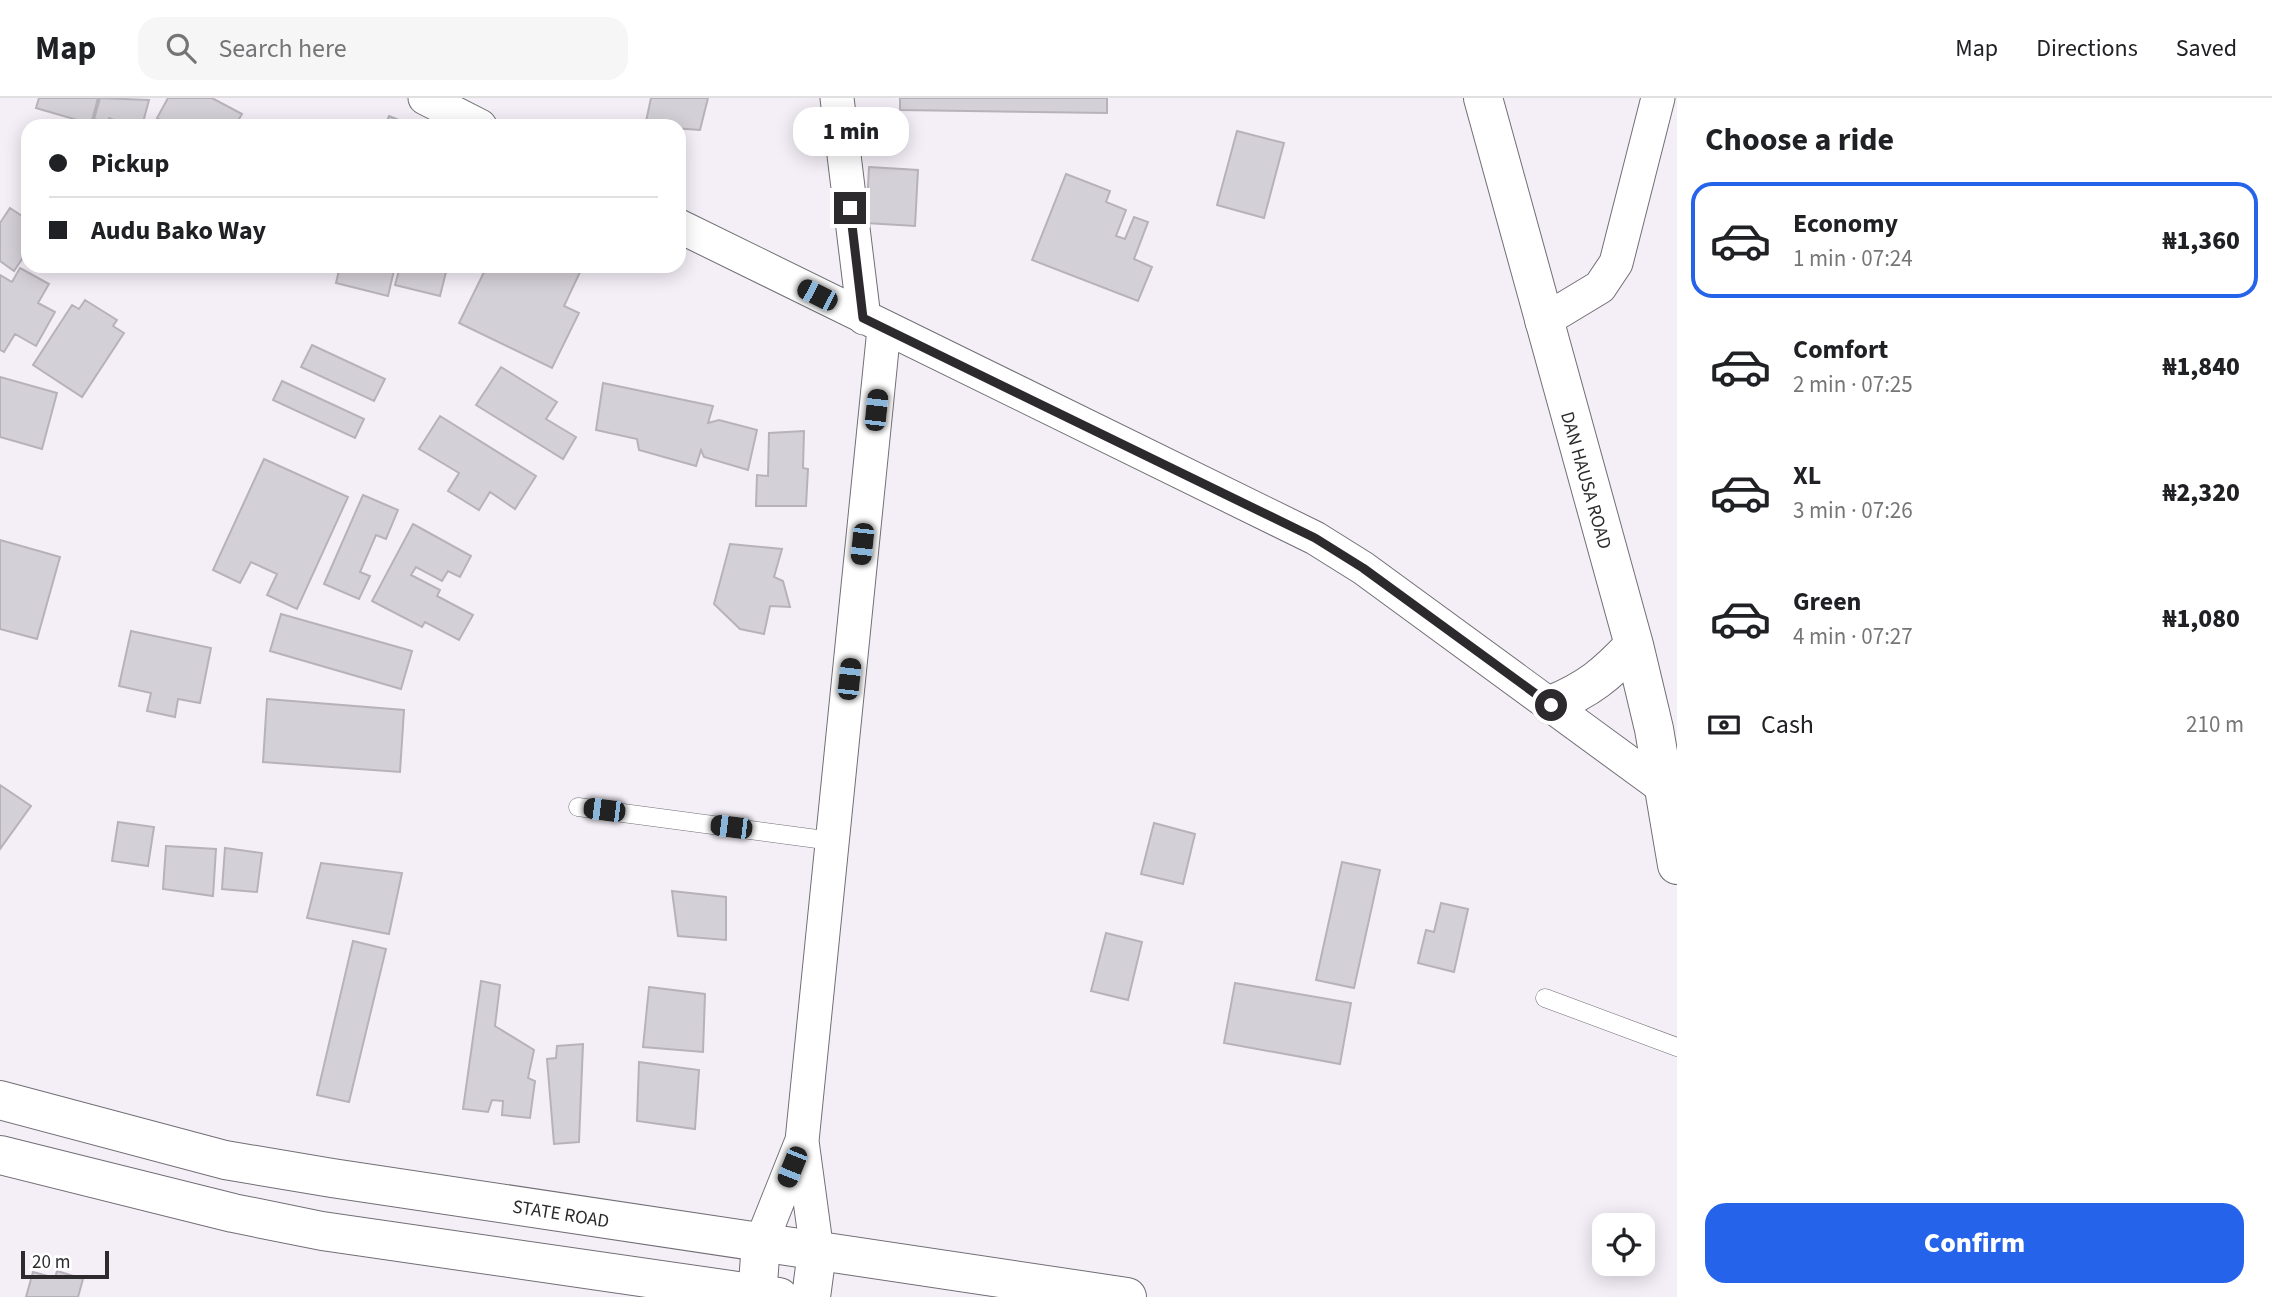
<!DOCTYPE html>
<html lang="en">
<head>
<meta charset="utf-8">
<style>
	:root { --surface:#fff; --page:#f6f6f6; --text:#202124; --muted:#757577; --line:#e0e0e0; --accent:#2563eb }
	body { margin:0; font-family:"Source Sans 3",sans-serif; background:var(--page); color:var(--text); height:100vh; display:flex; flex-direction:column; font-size:26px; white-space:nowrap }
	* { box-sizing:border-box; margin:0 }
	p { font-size:23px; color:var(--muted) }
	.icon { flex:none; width:38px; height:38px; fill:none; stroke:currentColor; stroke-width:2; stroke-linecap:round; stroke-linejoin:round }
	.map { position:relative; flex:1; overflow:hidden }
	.details { display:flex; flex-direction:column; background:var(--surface); width:595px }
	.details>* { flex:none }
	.hud { position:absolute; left:21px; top:21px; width:665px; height:154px; border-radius:21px; box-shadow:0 4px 18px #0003; display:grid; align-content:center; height:154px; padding:0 28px; background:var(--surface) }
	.buttons { position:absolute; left:1592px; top:1115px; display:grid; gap:14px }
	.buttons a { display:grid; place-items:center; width:63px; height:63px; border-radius:14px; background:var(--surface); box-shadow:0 4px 18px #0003; font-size:35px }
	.scale { position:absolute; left:21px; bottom:18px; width:88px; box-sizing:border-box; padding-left:7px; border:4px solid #2c2a2d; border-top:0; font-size:19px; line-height:24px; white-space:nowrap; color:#2c2a2d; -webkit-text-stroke:5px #fff; paint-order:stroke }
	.end { position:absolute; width:32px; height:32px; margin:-16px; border:9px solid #2c2a2d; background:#fff; box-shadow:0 0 0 4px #fff }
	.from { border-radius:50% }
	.bubble { position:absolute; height:49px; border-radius:21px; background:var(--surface); box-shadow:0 4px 18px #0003; font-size:23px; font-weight:800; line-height:49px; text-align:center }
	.car { position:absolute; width:21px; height:42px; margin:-21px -10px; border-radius:9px; box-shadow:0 0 5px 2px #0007; background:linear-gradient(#222 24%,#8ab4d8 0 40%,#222 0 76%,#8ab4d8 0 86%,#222 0) }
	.hud b { display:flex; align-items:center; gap:24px; height:66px; font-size:26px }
	.hud b+b { border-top:2px solid var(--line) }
	.hud i { width:18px; height:18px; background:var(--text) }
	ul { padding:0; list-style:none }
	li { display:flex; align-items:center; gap:21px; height:116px; margin:0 14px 10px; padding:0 14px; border:4px solid transparent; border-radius:21px }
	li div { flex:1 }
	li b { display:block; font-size:26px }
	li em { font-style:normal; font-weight:800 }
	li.selected { border-color:var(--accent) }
	li>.icon { width:63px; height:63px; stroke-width:1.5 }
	h2 { padding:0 28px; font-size:32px; line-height:84px }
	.pay { display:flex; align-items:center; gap:18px; height:77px; padding:0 28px; font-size:26px }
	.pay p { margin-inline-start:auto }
	.primary-button { display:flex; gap:14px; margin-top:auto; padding:14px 28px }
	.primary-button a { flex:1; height:80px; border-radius:21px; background:var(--accent); color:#fff; font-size:28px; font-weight:800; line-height:80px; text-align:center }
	header { display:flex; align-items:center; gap:42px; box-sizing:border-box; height:98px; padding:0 35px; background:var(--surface); border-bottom:2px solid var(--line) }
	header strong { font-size:33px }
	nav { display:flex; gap:38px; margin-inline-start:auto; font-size:24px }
	.search { width:490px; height:63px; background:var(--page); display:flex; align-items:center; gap:18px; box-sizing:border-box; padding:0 24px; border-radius:21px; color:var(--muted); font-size:26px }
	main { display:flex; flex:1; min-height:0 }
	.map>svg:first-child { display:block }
</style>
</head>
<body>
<header>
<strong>Map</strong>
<div class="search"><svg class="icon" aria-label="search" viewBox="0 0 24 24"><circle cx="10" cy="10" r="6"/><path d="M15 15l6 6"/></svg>Search here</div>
<nav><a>Map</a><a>Directions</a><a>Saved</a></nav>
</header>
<main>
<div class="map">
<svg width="1677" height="1199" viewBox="0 0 1677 1199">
	<rect width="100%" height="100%" fill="#f4eff7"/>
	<path fill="#d4d0d7" stroke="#b7b2ba" stroke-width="2" d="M 39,0 L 98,0 L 91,26 L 36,10 Z
		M 100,0 L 149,2 L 142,28 L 130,28 L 131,26 L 125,24 L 124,28 L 113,28 L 114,22 L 109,20 L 108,25 L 94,21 Z
		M 168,0 L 212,0 L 242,16 L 235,28 L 171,28 L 157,20 Z
		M 651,0 L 708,0 L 700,32 L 645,28 Z
		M 900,0 L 1107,0 L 1107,15 L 900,12 Z
		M 389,18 L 413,28 L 385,28 Z
		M 1237,33 L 1284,45 L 1264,120 L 1217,107 Z
		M 869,69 L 918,72 L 915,128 L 866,125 Z
		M 1066,76 L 1110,93 L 1106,104 L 1126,112 L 1116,138 L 1125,141 L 1134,119 L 1148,124 L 1134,161 L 1152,169 L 1138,203 L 1032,162 Z
		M 10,110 L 28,122 L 28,152 L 14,173 L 0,163 L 0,125 Z
		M 340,168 L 395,168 L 388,198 L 336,185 Z
		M 419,168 L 447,170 L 440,198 L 395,187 L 400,169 L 418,173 Z
		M 487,168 L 573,168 L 581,172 L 564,208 L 579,215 L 552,270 L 459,225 Z
		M 20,170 L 49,186 L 38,205 L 55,214 L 36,248 L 15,236 L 4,254 L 0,252 L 0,177 L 12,184 Z
		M 85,202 L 117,222 L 113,228 L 124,235 L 82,299 L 33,267 L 72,207 L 79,211 Z
		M 312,247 L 385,281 L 374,303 L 301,269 Z
		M 501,269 L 557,304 L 546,321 L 576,339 L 563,361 L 476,307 Z
		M 0,279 L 57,295 L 42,351 L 0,339 Z
		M 282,283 L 364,321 L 355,340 L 273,302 Z
		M 603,285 L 713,308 L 708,325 L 719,322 L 757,332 L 748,372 L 704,359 L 701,352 L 696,368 L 639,352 L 637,341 L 596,332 Z
		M 440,318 L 536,378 L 515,411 L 490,394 L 479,412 L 448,393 L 459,375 L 419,351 Z
		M 804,333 L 803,370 L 808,371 L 806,408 L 756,408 L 757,377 L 768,378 L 769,335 Z
		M 264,361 L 348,399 L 297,511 L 267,497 L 277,476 L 251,464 L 240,485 L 213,472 Z
		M 363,397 L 398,412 L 386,441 L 376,437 L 360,474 L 370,478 L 359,501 L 324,486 Z
		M 413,426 L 471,458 L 460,479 L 448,473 L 442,483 L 416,469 L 411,477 L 440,492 L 437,498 L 473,517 L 459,542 L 425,524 L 422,529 L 372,503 Z
		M 0,442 L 60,459 L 37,541 L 0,531 Z
		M 730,446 L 782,451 L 774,479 L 783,483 L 790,509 L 770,508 L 764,536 L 740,531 L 714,506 Z
		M 281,516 L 412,553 L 401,591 L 270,553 Z
		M 131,533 L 211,550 L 200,605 L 178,601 L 175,619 L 147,613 L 151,595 L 119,588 Z
		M 267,601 L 404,612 L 400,674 L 263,664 Z
		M 0,687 L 31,708 L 0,751 Z
		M 118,724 L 154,729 L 148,768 L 112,763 Z
		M 1154,725 L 1195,736 L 1183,786 L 1141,776 Z
		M 166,748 L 216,751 L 213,798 L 163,791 Z
		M 225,750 L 262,755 L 257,794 L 222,791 Z
		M 1342,764 L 1380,772 L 1354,890 L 1316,882 Z
		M 321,765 L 402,775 L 389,836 L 307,820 Z
		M 672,793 L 726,799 L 726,842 L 678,838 Z
		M 1441,805 L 1468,811 L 1454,874 L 1418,865 L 1426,832 L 1434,834 Z
		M 1106,835 L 1142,844 L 1128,902 L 1091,893 Z
		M 353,843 L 386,851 L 349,1004 L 317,997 Z
		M 481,883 L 500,887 L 495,928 L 534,952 L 528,980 L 535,983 L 530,1020 L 502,1017 L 503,1003 L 492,1002 L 488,1014 L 463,1011 Z
		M 1235,885 L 1351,905 L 1340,966 L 1224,945 Z
		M 649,889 L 705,896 L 703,954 L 643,949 Z
		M 583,946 L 579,1044 L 554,1046 L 547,961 L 556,960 L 557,948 Z
		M 639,964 L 699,972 L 695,1031 L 637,1023 Z
		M 57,1173 L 83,1181 L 78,1199 L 26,1199 L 33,1174 L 55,1180 Z"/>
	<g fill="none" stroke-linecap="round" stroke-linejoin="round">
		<g stroke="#726e75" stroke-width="19">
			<path id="service" d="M 578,709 L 832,743
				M 1545,900 L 1677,949"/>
		</g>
		<g stroke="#726e75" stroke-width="35">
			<path id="minor" d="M 425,0 L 480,28
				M 837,0 L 864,220
				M 679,128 L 1315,440 L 1363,470 L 1665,691
				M 1542,224 L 1600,189 L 1616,165 L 1658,0
				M 761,1145 L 801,1045
				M 817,1154 L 802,1043 L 884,231"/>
		</g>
		<g stroke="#726e75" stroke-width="40">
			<path id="tertiary" d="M 1483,0 L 1634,547 L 1654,631 L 1677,767
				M 1551,607 C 1589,591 1606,577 1634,547"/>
		</g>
		<g stroke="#726e75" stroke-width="40">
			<path id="secondary" d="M 757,1199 L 761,1145
				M 811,1199 L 817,1154"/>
		</g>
		<g stroke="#726e75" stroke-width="40">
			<path id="primary" d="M 0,1002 L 225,1062 L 332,1080 L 1127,1199
				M 0,1057 L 233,1115 L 322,1133 L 779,1199"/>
		</g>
		<use href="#service" stroke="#fff" stroke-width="18"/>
		<use href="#minor" stroke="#fff" stroke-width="33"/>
		<use href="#tertiary" stroke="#fff" stroke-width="38"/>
		<use href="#secondary" stroke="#fff" stroke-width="38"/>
		<use href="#primary" stroke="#fff" stroke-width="38"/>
	</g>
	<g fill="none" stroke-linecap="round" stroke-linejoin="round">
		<path stroke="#2c2a2d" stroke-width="9" d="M 850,110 L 863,220 L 1315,440 L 1363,470 L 1551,607"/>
	</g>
	<g text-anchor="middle" stroke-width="5" stroke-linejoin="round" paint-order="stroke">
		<g font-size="19" fill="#2c2a2d" stroke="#fff">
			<text transform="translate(1587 382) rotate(74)" y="7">DAN HAUSA ROAD</text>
			<text transform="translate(561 1115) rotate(9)" y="7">STATE ROAD</text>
		</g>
	</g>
</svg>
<div class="buttons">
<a><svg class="icon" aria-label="locate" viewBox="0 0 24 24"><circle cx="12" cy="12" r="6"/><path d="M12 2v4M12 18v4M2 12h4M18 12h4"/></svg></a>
</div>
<div class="scale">20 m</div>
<i class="end from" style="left:1551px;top:607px"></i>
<i class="end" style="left:850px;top:110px"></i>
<div class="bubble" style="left:793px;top:9px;width:116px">1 min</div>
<i class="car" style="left:817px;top:197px;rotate:297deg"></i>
<i class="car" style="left:876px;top:312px;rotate:6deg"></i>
<i class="car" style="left:862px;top:446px;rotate:186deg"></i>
<i class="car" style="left:849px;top:581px;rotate:6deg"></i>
<i class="car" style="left:604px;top:712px;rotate:277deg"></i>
<i class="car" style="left:731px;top:729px;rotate:277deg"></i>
<i class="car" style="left:792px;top:1069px;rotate:202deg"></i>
<div class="hud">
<b><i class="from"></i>Pickup</b>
<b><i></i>Audu Bako Way</b>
</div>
</div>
<section class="details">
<h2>Choose a ride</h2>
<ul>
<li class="selected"><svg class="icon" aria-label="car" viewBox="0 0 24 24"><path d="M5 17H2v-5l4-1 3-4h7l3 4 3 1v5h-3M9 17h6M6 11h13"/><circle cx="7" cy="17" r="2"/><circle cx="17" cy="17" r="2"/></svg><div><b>Economy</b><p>1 min · 07:24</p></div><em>₦1,360</em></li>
<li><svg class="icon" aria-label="car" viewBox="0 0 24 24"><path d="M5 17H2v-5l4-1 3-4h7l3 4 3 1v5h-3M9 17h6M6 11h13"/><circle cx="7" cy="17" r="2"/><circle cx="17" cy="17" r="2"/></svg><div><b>Comfort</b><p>2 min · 07:25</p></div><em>₦1,840</em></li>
<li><svg class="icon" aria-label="car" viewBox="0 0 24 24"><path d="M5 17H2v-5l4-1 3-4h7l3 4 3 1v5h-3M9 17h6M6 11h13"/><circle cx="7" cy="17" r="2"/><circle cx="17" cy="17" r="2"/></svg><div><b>XL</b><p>3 min · 07:26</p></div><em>₦2,320</em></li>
<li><svg class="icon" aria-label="car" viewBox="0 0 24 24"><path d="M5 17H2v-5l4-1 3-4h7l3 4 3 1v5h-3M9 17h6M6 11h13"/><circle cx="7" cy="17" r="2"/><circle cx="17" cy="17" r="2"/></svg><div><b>Green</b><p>4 min · 07:27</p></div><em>₦1,080</em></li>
</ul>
<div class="pay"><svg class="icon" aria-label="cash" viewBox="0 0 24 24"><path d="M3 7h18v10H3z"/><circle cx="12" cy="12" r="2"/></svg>Cash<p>210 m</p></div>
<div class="primary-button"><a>Confirm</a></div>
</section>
</main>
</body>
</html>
